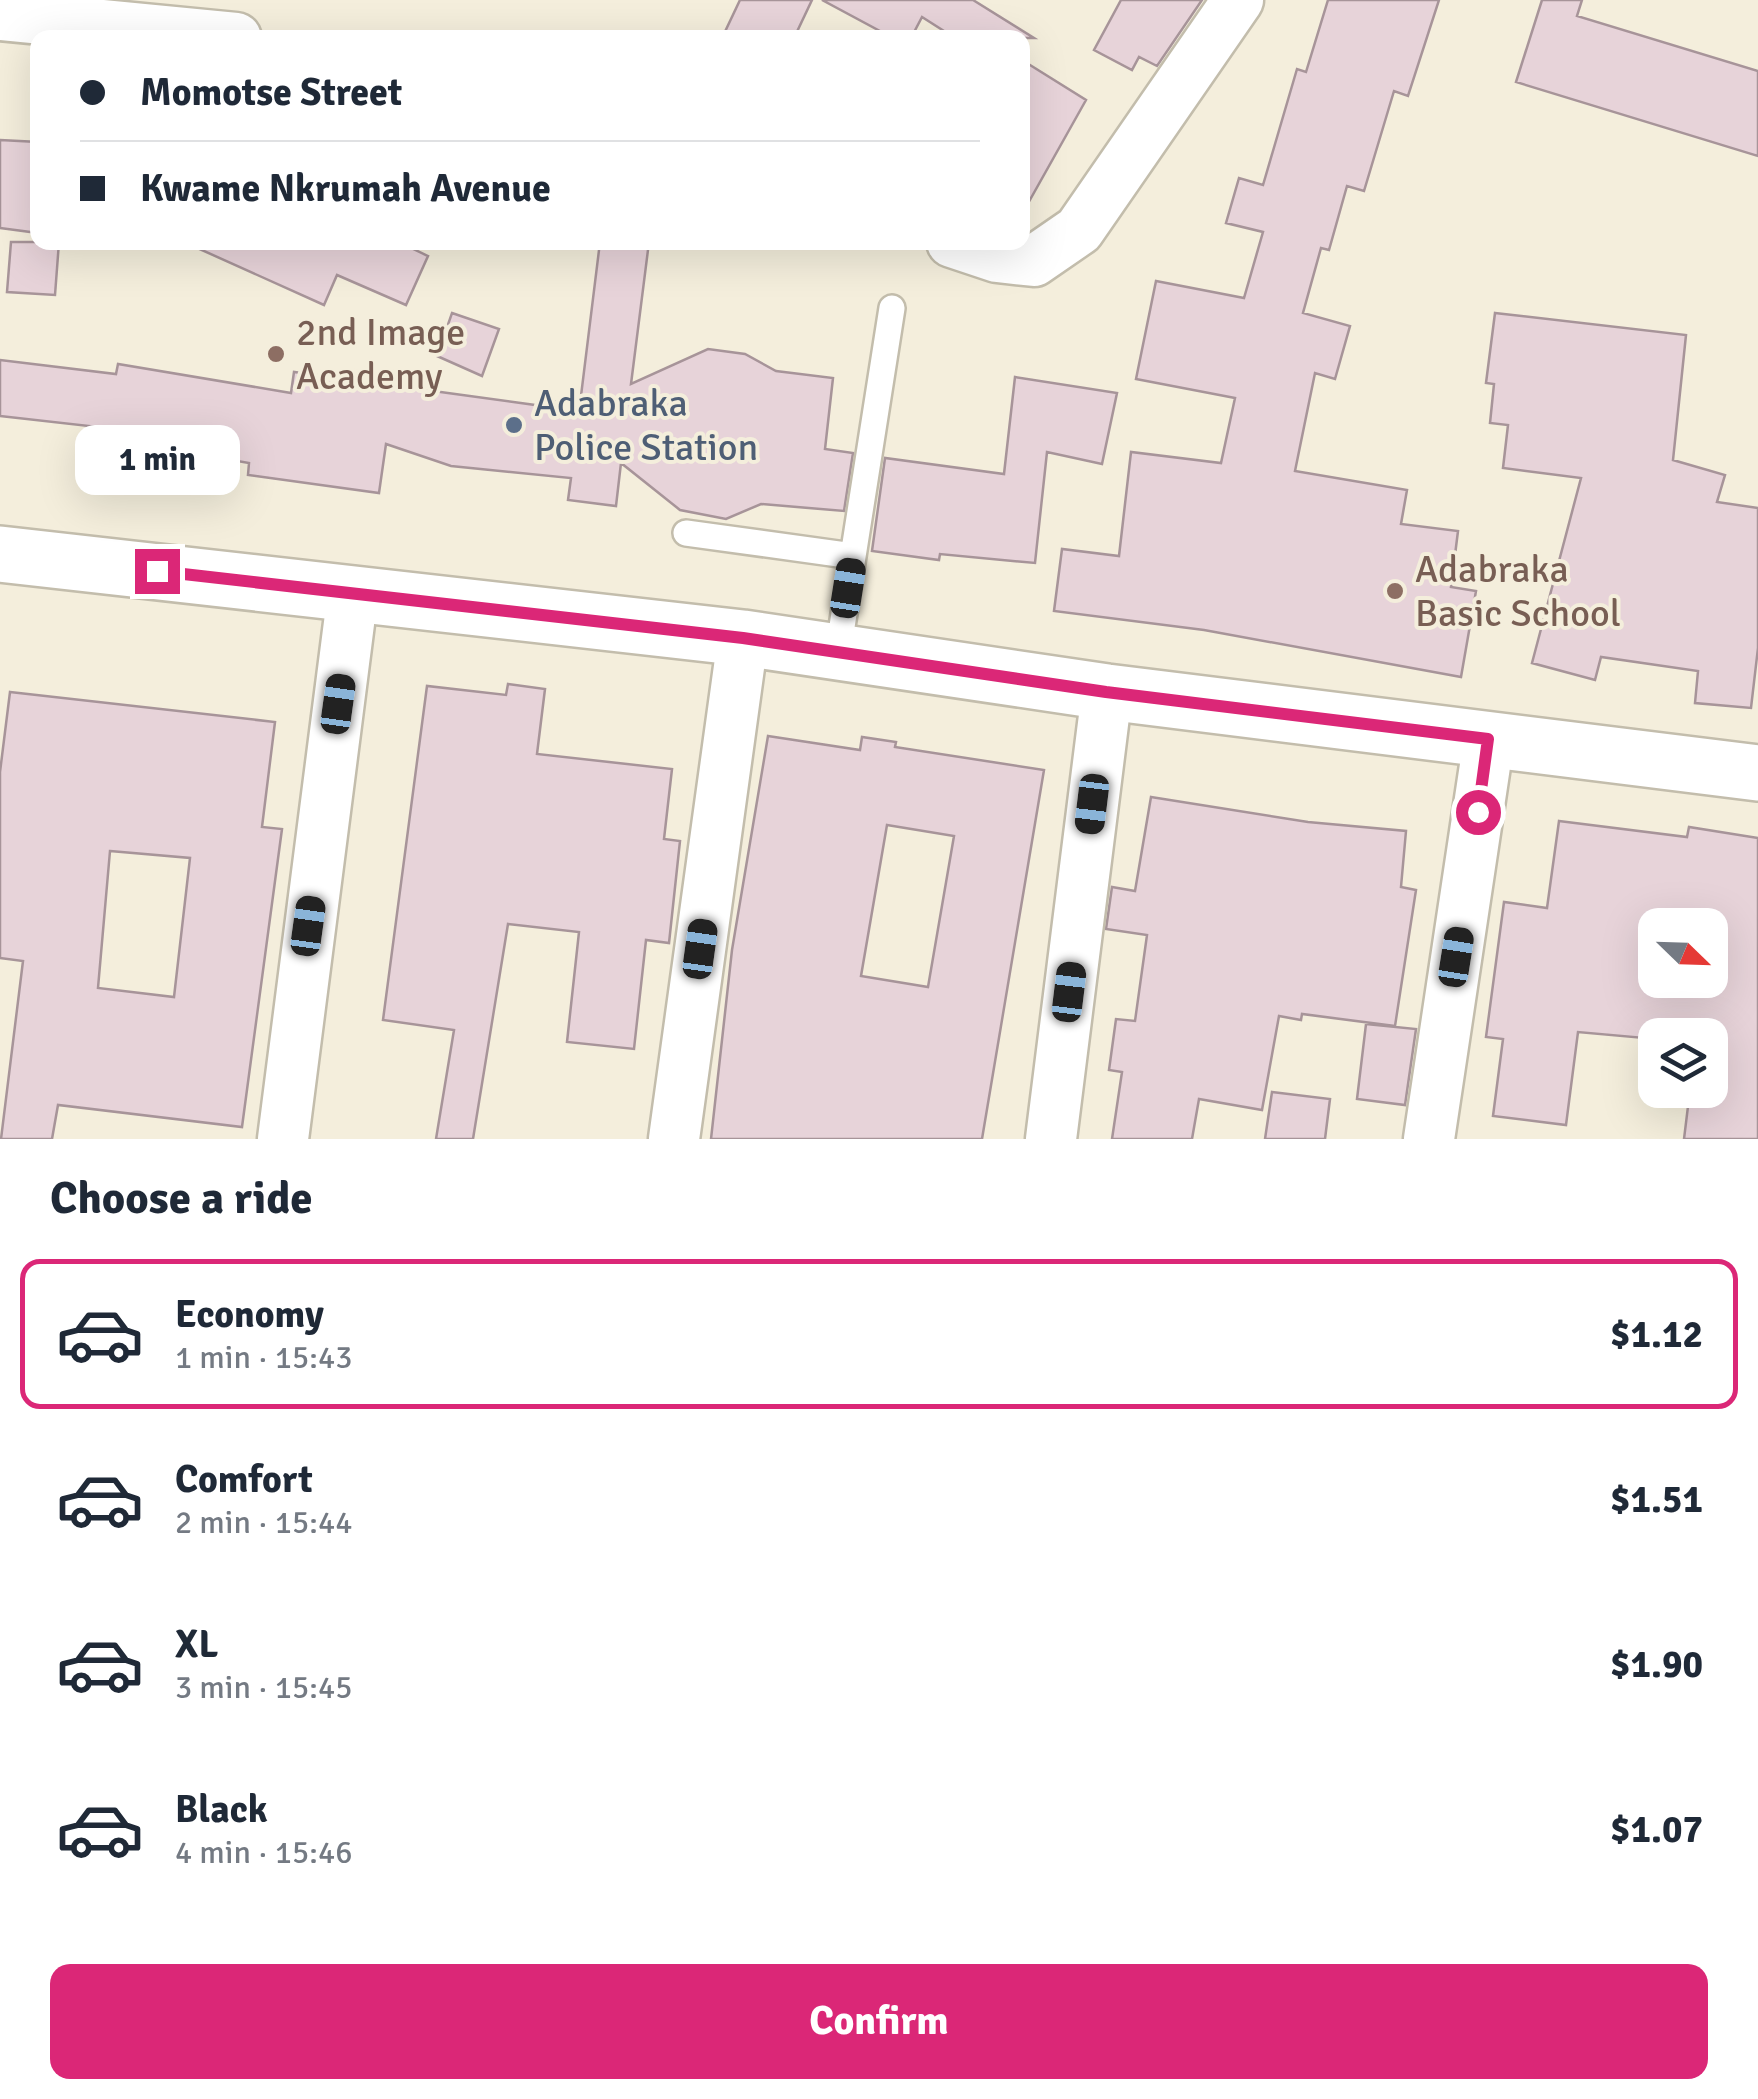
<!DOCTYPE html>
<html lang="en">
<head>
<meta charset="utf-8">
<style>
	:root { --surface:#fff; --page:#f2f2f3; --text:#1f2937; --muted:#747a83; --line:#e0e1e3; --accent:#db2777 }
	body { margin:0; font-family:Signika,sans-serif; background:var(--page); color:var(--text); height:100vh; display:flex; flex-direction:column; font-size:38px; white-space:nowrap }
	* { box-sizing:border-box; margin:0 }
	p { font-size:32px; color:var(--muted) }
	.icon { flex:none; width:55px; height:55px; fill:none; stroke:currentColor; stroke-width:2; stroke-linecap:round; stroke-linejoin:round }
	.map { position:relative; height:1139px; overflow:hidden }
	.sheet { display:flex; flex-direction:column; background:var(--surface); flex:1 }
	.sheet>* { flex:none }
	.banner { position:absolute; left:30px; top:30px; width:1000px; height:220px; border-radius:20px; box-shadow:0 10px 40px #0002; display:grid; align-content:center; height:220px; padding:0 50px; background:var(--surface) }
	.needle { width:65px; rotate:113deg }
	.fabs { position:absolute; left:1638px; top:908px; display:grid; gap:20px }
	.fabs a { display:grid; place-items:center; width:90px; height:90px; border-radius:20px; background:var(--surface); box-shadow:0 10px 40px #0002; font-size:50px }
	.end { position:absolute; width:45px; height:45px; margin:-22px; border:12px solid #db2777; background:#fff; box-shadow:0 0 0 5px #fff }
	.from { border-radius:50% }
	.bubble { position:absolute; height:70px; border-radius:20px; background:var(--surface); box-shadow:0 10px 40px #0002; font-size:32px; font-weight:700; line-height:70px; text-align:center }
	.car { position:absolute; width:30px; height:60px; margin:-30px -15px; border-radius:12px; box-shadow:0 0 8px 2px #0007; background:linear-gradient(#222 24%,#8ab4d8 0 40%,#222 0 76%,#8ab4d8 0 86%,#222 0) }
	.banner b { display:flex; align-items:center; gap:35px; height:95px; font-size:38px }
	.banner b+b { border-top:2px solid var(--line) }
	.banner i { width:25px; height:25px; background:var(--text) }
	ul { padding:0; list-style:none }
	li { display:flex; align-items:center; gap:30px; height:150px; margin:0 20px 15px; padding:0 30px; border:5px solid transparent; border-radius:20px }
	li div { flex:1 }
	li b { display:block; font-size:38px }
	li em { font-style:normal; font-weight:700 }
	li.on { border-color:var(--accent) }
	li>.icon { width:90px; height:90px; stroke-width:1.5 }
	h2 { padding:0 50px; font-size:45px; line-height:120px }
	.primary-button { display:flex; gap:20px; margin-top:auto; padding:20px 50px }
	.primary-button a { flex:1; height:115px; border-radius:20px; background:var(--accent); color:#fff; font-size:40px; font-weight:700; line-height:115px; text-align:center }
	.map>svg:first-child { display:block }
</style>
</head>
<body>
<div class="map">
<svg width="1758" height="1139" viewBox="0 0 1758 1139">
	<rect width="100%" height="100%" fill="#f4eedc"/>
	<path fill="#e7d3d9" stroke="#a79499" stroke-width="2.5" fill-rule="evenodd" d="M 740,0 L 812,0 L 794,38 L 722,38 Z
		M 822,0 L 973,0 L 1034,38 L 955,38 L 922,17 L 911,38 L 893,38 Z
		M 1121,0 L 1202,0 L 1157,66 L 1139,57 L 1132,70 L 1094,50 Z
		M 1328,0 L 1439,0 L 1408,96 L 1394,91 L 1364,191 L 1347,186 L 1329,250 L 1321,248 L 1303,313 L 1350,326 L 1335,379 L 1315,373 L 1295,471 L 1407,490 L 1401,524 L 1458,531 L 1451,587 L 1476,591 L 1461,677 L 1204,630 L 1054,611 L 1062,549 L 1119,556 L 1131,452 L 1221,463 L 1235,398 L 1136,379 L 1156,281 L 1244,298 L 1263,232 L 1226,223 L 1239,178 L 1263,185 L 1297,69 L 1306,72 Z
		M 1542,0 L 1582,0 L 1577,16 L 1758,71 L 1758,156 L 1516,82 Z
		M 1022,60 L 1086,100 L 1022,214 Z
		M 0,140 L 38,142 L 38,233 L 0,228 Z
		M 11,242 L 59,242 L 55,295 L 7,292 Z
		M 184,242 L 399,242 L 428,256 L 406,305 L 337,275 L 324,305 Z
		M 600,242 L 649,242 L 631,384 L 708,349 L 745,354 L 776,371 L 833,378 L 825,449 L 853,453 L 844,511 L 761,504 L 726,519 L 680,510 L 621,463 L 616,506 L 568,500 L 571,478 L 451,466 L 386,444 L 379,493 L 248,475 L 249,463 L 106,438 L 107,428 L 0,416 L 0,360 L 116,374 L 118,364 L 291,393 L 294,372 L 550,407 L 552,401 L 580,404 Z
		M 452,313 L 499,329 L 482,376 L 437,356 Z
		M 1495,313 L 1686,335 L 1673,460 L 1725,475 L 1717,502 L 1758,508 L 1758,648 L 1751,708 L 1695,703 L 1698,671 L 1601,657 L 1595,680 L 1532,663 L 1581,478 L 1503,468 L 1508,425 L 1490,423 L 1494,384 L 1486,383 Z
		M 1015,377 L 1117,393 L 1102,464 L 1047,452 L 1035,563 L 940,554 L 939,560 L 872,551 L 885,458 L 1004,474 Z
		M 508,684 L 545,689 L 537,754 L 672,769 L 664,839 L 680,841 L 669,943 L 646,940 L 634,1049 L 567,1042 L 579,932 L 508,924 L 473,1139 L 436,1139 L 454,1030 L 383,1020 L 427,686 L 506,695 Z
		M 10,692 L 275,722 L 262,827 L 282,829 L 242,1127 L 58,1105 L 52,1139 L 1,1139 L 23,961 L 0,958 L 0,772 ZM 110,851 L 190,858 L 174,997 L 98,988 Z
		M 768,736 L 860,750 L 862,737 L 896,742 L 895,747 L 1044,770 L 982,1139 L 711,1139 L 732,950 ZM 887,825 L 954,836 L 928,987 L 861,976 Z
		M 1151,797 L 1308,822 L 1406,831 L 1401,887 L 1416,890 L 1395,1026 L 1302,1014 L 1301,1020 L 1279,1016 L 1262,1110 L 1199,1099 L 1192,1139 L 1112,1139 L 1122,1072 L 1109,1070 L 1116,1019 L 1135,1021 L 1147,935 L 1106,929 L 1112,887 L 1135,891 Z
		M 1559,821 L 1687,837 L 1689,827 L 1758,838 L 1758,1139 L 1684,1139 L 1690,1090 L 1710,1090 L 1710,1035 L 1655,1035 L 1655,1039 L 1578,1032 L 1566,1125 L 1493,1116 L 1503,1039 L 1486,1037 L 1504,902 L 1547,908 ZM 1655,925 L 1710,925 L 1710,980 L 1655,980 Z
		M 1366,1024 L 1416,1029 L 1405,1105 L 1357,1099 Z
		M 1272,1092 L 1330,1099 L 1325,1139 L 1265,1139 Z"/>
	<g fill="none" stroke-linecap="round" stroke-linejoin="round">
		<g stroke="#c3bdac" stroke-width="30">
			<path id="service" d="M 686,533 L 853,556
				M 838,652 L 892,308"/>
		</g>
		<g stroke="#c3bdac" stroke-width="55">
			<path id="minor" d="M 0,15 L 236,38
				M 952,242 L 997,257 L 1034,261 L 1079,230 L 1238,0
				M 283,1139 L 353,592
				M 674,1139 L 743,638
				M 1051,1139 L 1107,692
				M 1429,1139 L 1489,739"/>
		</g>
		<g stroke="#c3bdac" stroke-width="60">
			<path id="secondary" d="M 0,554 L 743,638 L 1107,692 L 1758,773"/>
		</g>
		<use href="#service" stroke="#fff" stroke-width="25"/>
		<use href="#minor" stroke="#fff" stroke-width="50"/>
		<use href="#secondary" stroke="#fff" stroke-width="55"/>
	</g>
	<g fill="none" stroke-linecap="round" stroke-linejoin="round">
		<path stroke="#db2777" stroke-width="12" d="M 157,571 L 743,638 L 1106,692 L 1488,739 L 1478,812"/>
	</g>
	<g fill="#8d6e63" stroke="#f4eedc" stroke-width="4">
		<circle cx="276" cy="354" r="10"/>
		<circle cx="1395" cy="591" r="10"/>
	</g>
	<circle fill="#5c6f8a" stroke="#f4eedc" stroke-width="4" cx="514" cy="425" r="10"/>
	<g text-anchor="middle" stroke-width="8" stroke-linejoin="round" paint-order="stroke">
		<g font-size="38" fill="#785e54" stroke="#f4eedc" text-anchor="start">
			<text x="296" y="345">2nd Image<tspan x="296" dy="44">Academy</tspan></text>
			<text x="1415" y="582">Adabraka<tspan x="1415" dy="44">Basic School</tspan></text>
		</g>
		<g font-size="38" fill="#4e5e75" stroke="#f4eedc" text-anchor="start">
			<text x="534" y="416">Adabraka<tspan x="534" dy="44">Police Station</tspan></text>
		</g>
	</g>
</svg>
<div class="fabs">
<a><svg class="needle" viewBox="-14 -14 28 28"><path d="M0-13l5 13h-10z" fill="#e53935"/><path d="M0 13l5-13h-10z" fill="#747a83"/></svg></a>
<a><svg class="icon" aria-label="layers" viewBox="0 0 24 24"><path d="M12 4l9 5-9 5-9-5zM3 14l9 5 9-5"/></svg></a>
</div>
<i class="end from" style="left:1478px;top:812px"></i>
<i class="end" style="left:157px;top:571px"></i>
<div class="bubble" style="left:75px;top:425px;width:165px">1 min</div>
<i class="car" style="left:848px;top:588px;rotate:9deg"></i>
<i class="car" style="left:338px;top:704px;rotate:8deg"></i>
<i class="car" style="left:1092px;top:804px;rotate:187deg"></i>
<i class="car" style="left:308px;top:926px;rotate:8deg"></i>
<i class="car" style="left:700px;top:949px;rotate:8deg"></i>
<i class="car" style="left:1456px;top:957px;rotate:9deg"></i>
<i class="car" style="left:1069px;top:992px;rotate:7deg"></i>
<div class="banner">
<b><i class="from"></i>Momotse Street</b>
<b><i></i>Kwame Nkrumah Avenue</b>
</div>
</div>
<section class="sheet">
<h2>Choose a ride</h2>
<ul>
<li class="on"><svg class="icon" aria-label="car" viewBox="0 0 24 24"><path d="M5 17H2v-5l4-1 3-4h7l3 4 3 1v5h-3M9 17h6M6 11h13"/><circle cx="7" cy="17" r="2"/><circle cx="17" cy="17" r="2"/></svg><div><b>Economy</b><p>1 min · 15:43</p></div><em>$1.12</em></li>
<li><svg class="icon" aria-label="car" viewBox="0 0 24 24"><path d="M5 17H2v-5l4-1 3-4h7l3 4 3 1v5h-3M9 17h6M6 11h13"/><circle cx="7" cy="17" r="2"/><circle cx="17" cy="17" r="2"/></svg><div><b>Comfort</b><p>2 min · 15:44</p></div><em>$1.51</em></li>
<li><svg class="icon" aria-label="car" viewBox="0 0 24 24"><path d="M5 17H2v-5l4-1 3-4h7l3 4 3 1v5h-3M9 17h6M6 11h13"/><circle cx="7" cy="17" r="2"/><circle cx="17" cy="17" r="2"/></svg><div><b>XL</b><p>3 min · 15:45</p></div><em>$1.90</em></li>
<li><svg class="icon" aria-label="car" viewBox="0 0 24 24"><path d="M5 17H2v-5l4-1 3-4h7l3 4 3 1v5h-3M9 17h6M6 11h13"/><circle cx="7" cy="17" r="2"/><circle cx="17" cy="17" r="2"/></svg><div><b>Black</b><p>4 min · 15:46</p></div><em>$1.07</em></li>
</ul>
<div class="primary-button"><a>Confirm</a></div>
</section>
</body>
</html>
